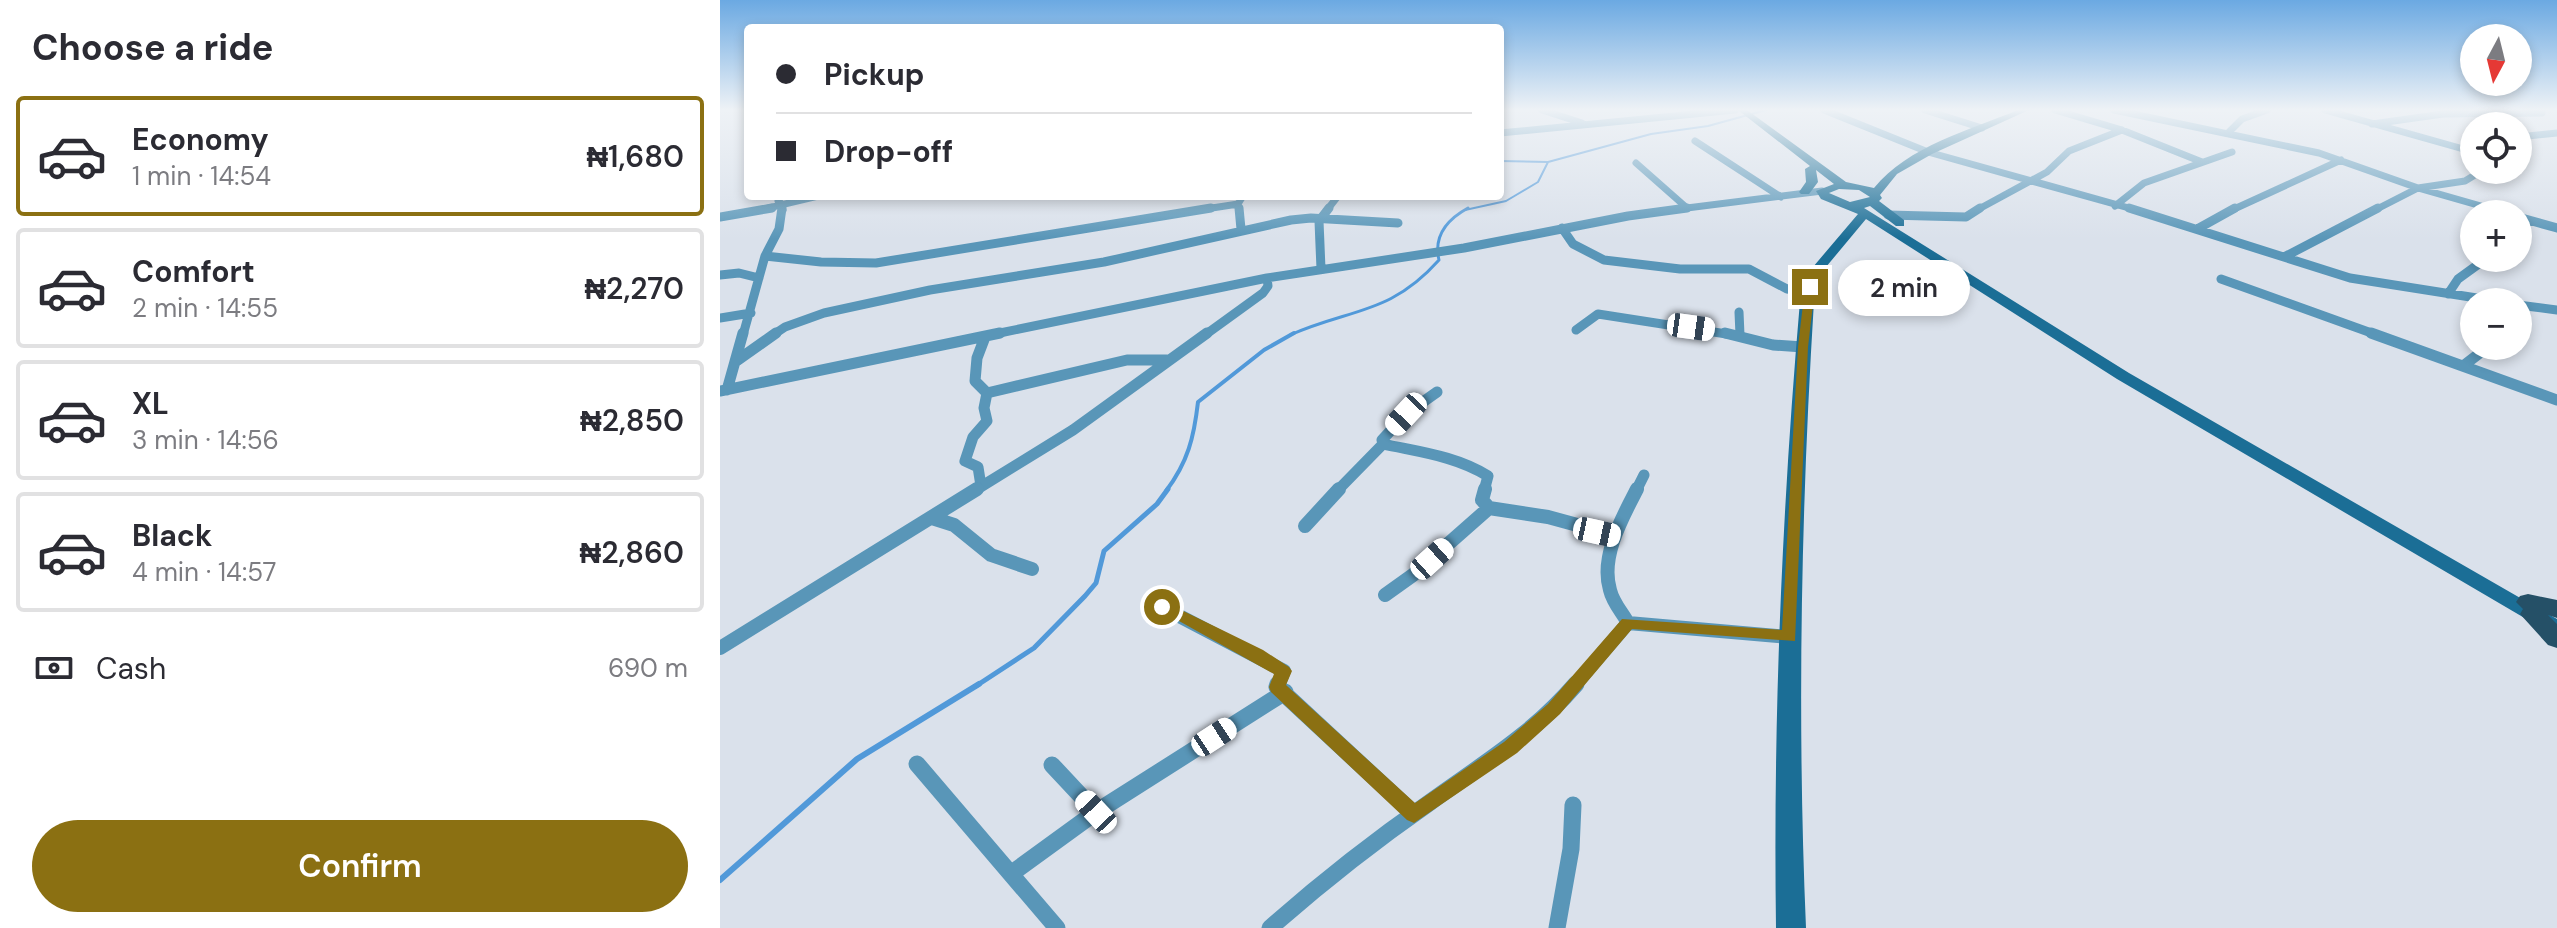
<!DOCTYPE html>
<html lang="en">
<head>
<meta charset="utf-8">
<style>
	:root { --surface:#fff; --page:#f7f7f7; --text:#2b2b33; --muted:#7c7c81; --line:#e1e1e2; --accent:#8b7012 }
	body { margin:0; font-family:"DM Sans",sans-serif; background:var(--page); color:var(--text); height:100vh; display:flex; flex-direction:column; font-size:30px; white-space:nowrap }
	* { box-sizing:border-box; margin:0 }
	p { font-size:26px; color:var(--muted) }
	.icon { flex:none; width:44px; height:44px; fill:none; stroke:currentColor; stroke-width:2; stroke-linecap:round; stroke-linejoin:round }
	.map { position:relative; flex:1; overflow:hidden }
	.sheet { display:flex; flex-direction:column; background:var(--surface); width:720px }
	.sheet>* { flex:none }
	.banner { position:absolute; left:24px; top:24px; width:760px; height:176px; border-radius:8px; box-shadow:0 4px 12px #0003; display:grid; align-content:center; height:176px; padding:0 32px; background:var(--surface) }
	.needle { width:52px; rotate:187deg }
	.controls { position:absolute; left:1740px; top:24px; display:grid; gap:16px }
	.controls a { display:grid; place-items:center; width:72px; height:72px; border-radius:50%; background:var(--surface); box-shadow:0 4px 12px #0003; font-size:40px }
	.end { position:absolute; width:36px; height:36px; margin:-18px; border:10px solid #8b7012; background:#fff; box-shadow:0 0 0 4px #fff }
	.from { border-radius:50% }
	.bubble { position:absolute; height:56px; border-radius:28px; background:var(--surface); box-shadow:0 4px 12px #0003; font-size:26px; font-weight:600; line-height:56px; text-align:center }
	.car { position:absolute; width:24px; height:48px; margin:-24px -12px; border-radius:10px; box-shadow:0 0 6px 2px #0007; background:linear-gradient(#fff 24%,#345 0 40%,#fff 0 76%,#345 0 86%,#fff 0) }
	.banner b { display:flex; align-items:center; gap:28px; height:76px; font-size:30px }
	.banner b+b { border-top:2px solid var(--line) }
	.banner i { width:20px; height:20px; background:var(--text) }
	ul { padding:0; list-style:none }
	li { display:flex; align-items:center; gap:24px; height:120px; margin:0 16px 12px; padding:0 16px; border:4px solid var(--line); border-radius:8px }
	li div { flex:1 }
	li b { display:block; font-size:30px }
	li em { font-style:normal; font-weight:600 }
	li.on { border-color:var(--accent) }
	li>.icon { width:72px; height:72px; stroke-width:1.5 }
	h2 { padding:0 32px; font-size:36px; line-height:96px }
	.pay { display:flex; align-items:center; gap:20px; height:88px; padding:0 32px; font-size:30px }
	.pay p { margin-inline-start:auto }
	.action { display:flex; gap:16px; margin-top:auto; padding:16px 32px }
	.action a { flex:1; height:92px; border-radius:48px; background:var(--accent); color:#fff; font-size:32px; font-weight:600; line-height:92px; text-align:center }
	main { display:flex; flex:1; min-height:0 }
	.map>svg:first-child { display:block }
</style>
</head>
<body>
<main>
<section class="sheet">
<h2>Choose a ride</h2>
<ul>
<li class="on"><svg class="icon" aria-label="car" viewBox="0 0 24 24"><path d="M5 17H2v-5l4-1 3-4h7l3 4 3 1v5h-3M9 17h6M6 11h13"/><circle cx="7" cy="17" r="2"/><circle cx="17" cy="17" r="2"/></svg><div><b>Economy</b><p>1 min · 14:54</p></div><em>₦1,680</em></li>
<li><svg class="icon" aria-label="car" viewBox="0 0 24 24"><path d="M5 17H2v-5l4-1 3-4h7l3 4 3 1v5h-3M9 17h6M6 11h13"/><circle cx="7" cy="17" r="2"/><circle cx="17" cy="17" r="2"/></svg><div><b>Comfort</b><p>2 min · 14:55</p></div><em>₦2,270</em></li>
<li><svg class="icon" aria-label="car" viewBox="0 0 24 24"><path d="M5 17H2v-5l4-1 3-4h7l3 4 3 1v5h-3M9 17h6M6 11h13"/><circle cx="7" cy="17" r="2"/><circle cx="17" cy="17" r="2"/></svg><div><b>XL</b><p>3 min · 14:56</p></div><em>₦2,850</em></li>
<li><svg class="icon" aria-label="car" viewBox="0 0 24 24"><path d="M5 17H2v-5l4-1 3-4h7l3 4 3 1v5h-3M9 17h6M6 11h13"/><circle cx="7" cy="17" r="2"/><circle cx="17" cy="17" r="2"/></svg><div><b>Black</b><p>4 min · 14:57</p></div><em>₦2,860</em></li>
</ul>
<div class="pay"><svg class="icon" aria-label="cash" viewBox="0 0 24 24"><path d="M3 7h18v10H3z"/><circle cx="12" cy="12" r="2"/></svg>Cash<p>690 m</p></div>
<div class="action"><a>Confirm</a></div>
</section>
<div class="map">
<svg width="1837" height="928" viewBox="0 0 1837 928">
	<rect width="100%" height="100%" fill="#dae1eb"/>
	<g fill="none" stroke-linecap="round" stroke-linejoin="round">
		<path stroke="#5199d9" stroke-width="2" d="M 780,161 L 828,162
			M 745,210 L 786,201 L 818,182 L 828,162 L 931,134 L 988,126 L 1046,110"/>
		<path stroke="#5199d9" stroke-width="3" d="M 570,335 C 631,308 670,315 719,260 C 713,235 728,219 748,208"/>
		<path stroke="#5199d9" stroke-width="4" d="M 446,491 C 468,462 474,437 478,402 L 544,350 L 574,333"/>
		<path stroke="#5199d9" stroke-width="5" d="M 256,686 L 314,648 L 365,596 L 376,583 L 384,551 L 437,504 L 448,489"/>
		<path stroke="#5199d9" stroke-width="6" d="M 0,880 L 137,759 L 259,684"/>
		<path stroke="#5996b8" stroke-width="7" d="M 822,110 L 862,123
			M 1104,110 L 1208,152 L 1416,210
			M 1205,110 L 1262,128
			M 1335,110 L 1402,130 L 1482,162
			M 1394,110 L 1599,153 L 1698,188 L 1775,210
			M 1605,110 L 1754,152
			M 1768,115 L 1794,126
			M 1652,124 L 1723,114 L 1822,113
			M 1509,132 L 1522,119 L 1547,110
			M 780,133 L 1015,110
			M 1798,137 L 1837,133
			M 975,141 L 1061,197
			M 916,163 L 967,208
			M 62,196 L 58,201 L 63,210
			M 1395,206 L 1424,183 L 1512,152
			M 40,210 L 98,196
			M 479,210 L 518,204
			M 519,210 L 518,204 L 523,196
			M 607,210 L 618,196
			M 951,210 L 1102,191
			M 1257,210 L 1327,172 L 1349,151 L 1402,130
			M 1512,210 L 1621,160
			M 1655,210 L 1698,188 L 1745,181 L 1763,170"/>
		<path stroke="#5996b8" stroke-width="9" d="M 519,208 L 521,229
			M 1409,208 L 1630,278 L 1782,302
			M 1768,208 L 1787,214
			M 1168,215 L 1246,217 L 1260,208
			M 0,217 L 52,208
			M 1798,217 L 1837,228
			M 842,228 L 853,244 L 884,260 L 960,269 L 1029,269 L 1067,289 L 1088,292
			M 1479,228 L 1515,208
			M 1798,235 L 1808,220
			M 45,256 L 101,262 L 156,263 L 491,208
			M 1564,257 L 1658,208
			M 601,269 L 599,221 L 609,208
			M 0,275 L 19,273 L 39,278
			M 1501,279 L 1657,335
			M 1728,294 L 1738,279 L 1767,258
			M 1798,305 L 1837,310
			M 1019,312 L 1020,335
			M 0,318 L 31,313
			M 1798,325 L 1804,321
			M 856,330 L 878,314 L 1013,335
			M 23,335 L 45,256 L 59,229 L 62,208
			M 53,335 L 65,327 L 104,313 L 210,290 L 384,262 L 571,220 L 591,218 L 678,223
			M 270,335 L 547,278 L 744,248 L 908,216 L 967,208
			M 485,335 L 543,293 L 548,286 L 547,278"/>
		<path stroke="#5996b8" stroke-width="11" d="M 1005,333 L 1053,345 L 1083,347
			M 1651,333 L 1837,400
			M 265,337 L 257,358 L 255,381 L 267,393 L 407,360 L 447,360
			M 15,362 L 56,333
			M 1743,366 L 1769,346
			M 7,390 L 23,333
			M 0,391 L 280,333
			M 663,444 C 699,452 736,456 768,476 L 764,491
			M 261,486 L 258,467 L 245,461 L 253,437 L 267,421 L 264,408 L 267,393
			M 254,491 L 353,430 L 487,333
			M 617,491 L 663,444 L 662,440 L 686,414 L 717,392
			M 916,491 L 924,475"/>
		<path stroke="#5996b8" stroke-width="14" d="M 765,489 L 762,500 L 769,508 L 828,517 L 894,535
			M 212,518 L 234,525 L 271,555 L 312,569
			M 585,526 L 619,489
			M 665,595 L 693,575 L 769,508
			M 442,607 L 564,671 L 558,686
			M 908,623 L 1069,637
			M 908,623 C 902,612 893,603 890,590 C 880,557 902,518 917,489
			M 0,648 L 257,489
			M 854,686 L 908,623"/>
		<path stroke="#5996b8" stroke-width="17" d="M 558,684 L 557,687 L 694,814
			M 197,764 L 337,928
			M 332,765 L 376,812
			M 292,873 L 376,812 L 565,692
			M 550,928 C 601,883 653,842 709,803 C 764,763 811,736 856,684
			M 837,928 L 851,849 L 853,805"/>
		<path fill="#1b6e96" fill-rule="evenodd" d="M 1018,110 L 1027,110 L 1126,182 L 1154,188 C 1188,146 1250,130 1298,110 L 1309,110 L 1212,154 L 1177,174 L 1160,195 L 1162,198 L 1159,201 L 1184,220 L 1184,226 L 1176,226 L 1150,206 L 1144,208 L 1409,373 L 1837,619 L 1837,637 L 1397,379 L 1146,219 L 1106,267 L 1094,301 C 1081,510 1077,719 1086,928 L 1056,928 C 1053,718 1062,510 1080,301 L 1093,267 L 1138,214 L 1101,199 L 1096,191 L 1114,184 L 1096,170 L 1098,182 L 1089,194 L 1081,194 L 1079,192 L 1086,182 L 1085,169 L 1090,166 ZM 1119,189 L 1139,190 L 1150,197 L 1130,202 L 1109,193 Z"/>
		<path fill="#255067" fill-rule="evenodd" d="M 1808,594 L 1837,600 L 1837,618 L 1828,615 L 1837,624 L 1837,648 L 1828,645 L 1800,614 L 1803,609 L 1796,602 L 1800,596 Z"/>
	</g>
	<linearGradient id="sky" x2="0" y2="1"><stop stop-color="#6ba9e2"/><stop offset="0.46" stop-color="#eef2f6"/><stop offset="1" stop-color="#eef2f6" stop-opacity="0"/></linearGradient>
	<rect width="1837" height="239" fill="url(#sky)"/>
	<path fill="#8b7012" d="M 1090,284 L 1095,287 L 1088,347 L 1075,641 L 912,629 L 840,714 L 797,753 L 694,823 L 687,820 L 551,692 L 549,687 L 554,674 L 434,607 L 442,602 L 447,603 L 543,650 L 569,667 L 572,671 L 566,685 L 695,803 L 784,742 L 828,704 L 902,619 L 1062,630 L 1078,347 L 1085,287 Z"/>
</svg>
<div class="controls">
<a><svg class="needle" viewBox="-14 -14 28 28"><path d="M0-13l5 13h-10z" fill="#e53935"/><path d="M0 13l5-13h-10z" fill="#7c7c81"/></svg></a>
<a><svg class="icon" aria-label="locate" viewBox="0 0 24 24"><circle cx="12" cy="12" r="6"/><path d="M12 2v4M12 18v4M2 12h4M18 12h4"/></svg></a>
<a>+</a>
<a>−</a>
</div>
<i class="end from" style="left:442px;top:607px"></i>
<i class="end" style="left:1090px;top:287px"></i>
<div class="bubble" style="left:1118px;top:260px;width:132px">2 min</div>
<i class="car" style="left:971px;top:327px;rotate:98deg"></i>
<i class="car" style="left:686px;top:414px;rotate:223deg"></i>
<i class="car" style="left:877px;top:532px;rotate:102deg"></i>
<i class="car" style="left:712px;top:559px;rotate:48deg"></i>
<i class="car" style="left:494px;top:737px;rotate:57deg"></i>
<i class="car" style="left:376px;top:812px;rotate:317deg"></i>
<div class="banner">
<b><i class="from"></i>Pickup</b>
<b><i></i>Drop-off</b>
</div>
</div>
</main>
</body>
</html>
